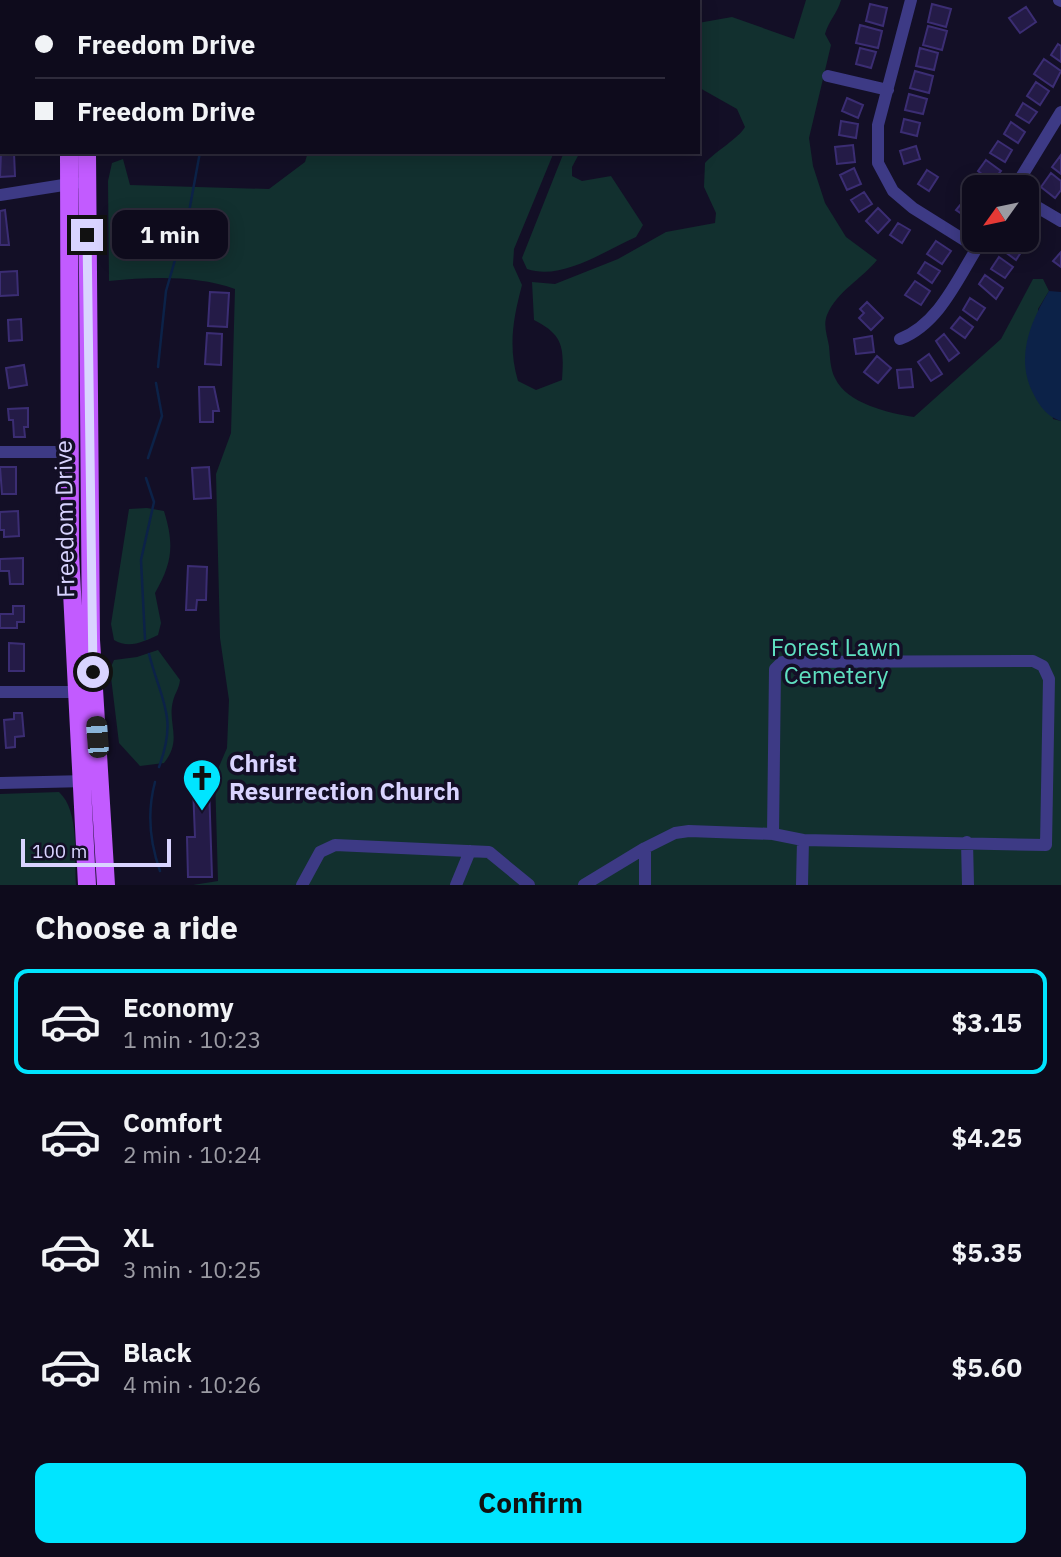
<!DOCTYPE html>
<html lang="en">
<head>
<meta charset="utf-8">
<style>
	:root { --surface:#0e0b1c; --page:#1c1929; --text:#f1f3f6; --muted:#9b9ba3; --line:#2e2b3b; --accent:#00e5ff }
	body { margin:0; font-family:"IBM Plex Sans",sans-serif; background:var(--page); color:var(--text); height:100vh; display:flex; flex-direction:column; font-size:26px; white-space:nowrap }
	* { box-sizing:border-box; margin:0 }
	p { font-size:23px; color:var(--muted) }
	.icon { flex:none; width:38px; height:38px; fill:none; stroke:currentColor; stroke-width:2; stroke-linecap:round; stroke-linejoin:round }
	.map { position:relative; height:885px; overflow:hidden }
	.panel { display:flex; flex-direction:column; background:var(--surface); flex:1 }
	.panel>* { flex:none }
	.hud { position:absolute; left:0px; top:0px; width:700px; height:154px; box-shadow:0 4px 18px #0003,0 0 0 2px var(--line); display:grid; align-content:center; height:154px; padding:0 35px; background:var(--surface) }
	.needle { width:46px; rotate:237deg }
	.controls { position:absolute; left:962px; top:175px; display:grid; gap:14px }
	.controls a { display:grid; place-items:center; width:77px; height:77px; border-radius:14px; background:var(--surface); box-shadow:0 4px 18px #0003,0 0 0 2px var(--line); font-size:35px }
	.scale { position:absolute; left:21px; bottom:18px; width:150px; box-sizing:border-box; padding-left:7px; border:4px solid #d9d4ff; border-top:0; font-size:19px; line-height:24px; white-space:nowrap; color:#d9d4ff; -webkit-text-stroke:5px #130f26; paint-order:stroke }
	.end { position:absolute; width:32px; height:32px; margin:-16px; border:9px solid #d9d4ff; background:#111; box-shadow:0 0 0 4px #111 }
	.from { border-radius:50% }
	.bubble { position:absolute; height:49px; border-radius:14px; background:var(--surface); box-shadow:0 4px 18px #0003,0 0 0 2px var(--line); font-size:23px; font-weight:800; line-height:49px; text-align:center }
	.car { position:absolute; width:21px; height:42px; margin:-21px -10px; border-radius:9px; box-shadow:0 0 5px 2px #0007; background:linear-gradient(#222 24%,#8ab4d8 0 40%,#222 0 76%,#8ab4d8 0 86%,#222 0) }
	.hud b { display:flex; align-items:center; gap:24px; height:66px; font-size:26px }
	.hud b+b { border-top:2px solid var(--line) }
	.hud i { width:18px; height:18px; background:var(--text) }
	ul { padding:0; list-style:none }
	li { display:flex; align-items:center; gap:21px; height:105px; margin:0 14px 10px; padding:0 21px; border:4px solid transparent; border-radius:14px }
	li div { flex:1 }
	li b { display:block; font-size:26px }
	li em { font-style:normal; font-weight:800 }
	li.current { border-color:var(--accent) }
	li>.icon { width:63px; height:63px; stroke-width:1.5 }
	h2 { padding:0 35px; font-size:32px; line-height:84px }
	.cta { display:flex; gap:14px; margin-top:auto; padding:14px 35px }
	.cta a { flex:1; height:80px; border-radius:14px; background:var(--accent); color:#111; font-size:28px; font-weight:800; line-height:80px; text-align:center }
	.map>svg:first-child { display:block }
</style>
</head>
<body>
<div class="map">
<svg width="1061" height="885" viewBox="0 0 1061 885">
	<rect width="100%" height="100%" fill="#130f26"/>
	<path fill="#12302f" d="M 179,0 L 372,0 L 375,2 L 176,2 Z
		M 403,0 L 701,0 L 698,6 L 698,2 Z
		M 806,0 L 841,0 C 837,14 829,20 825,34 L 831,45 L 809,138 L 813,166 L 825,203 L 846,237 L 877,260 C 862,279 837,291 827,315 C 823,325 827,335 829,346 C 830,356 830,369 835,378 C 847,404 889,413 914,417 L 1001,339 L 1033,279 L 1043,279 L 1049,291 L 1038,309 L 1053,419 L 1061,421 L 1061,885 L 193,885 L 218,881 L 215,776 L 227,748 L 229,700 L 220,638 L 216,474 L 231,433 L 235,289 C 195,275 152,277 109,281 L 108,181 L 112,163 L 123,159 L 130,185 L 269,189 L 305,162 L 308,152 L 554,152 L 514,249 L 513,265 L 522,285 C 513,319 508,347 518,381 L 536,390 L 562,380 C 564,348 564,335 534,320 L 532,282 L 555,284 L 618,259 L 666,232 L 715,223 L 716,213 L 704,187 L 705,163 C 716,151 739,138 745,127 L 737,109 L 698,87 L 698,23 L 732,17 L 794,39 Z
		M 564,152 L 580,152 L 572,167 L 572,176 L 582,181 L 611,176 L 643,225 L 636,237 C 604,251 562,281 527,269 L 522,258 Z
		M 147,508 L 164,511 C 174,544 173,562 155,593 L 161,623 L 158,635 C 143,642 129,649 114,640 L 111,624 L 129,509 Z
		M 158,650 L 180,680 C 179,689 175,693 173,701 C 167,724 183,739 164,763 L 140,766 L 119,743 L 110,669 L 114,660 L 137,657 Z
		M 59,792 C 80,811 74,858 76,885 L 0,885 L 0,794 Z"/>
	<path fill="#0c2248" d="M 1049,291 L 1061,292 L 1061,421 C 1048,417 1040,407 1034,395 C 1015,360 1029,324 1049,291 Z"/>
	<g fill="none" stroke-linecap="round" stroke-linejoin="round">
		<path stroke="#0c2248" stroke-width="2.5" d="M 267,2 L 267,0
			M 158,367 L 166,291 L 189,212 L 200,152
			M 148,458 L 162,416 L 156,383
			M 145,639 L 141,560 L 154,502 L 146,478
			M 149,654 C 161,701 178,716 159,767
			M 155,782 C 147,812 150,843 160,871"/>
	</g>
	<path fill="#241b47" stroke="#3b2d73" stroke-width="2" d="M 870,4 L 887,8 L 883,26 L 866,21 Z
		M 932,4 L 951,9 L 946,27 L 928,22 Z
		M 1026,7 L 1036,22 L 1020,33 L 1009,18 Z
		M 860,25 L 882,31 L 878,48 L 856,43 Z
		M 928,26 L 947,31 L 942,50 L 923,45 Z
		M 1058,44 L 1061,46 L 1061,62 L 1051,55 Z
		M 860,48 L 876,52 L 871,68 L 856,64 Z
		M 920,48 L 938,53 L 934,70 L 916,66 Z
		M 1044,59 L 1061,71 L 1053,87 L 1034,74 Z
		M 915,71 L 933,76 L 929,93 L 910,88 Z
		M 1036,82 L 1049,91 L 1040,105 L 1027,96 Z
		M 909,94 L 927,99 L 923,114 L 905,110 Z
		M 847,98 L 863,105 L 858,118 L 842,111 Z
		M 1023,103 L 1037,112 L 1029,123 L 1016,115 Z
		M 904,119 L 920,123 L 917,136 L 901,132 Z
		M 841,121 L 858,124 L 856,138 L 839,135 Z
		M 1011,122 L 1025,132 L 1018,143 L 1004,134 Z
		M 998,141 L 1012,150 L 1005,162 L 990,153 Z
		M 853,145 L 855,162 L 837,164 L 835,147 Z
		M 916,146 L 920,159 L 904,164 L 900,151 Z
		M 1,153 L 14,153 L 15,176 L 0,177 Z
		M 1061,155 L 1061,174 L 1052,167 Z
		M 986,160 L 1001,171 L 992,182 L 978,171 Z
		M 854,168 L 861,184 L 847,190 L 840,175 Z
		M 927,170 L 938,177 L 929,191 L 918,184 Z
		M 1051,173 L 1061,181 L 1061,190 L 1055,198 L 1041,187 Z
		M 975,181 L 985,187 L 975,187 L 975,197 L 967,192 Z
		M 864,192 L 872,204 L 859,212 L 851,200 Z
		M 965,199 L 975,206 L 969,219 L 956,210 Z
		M 878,208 L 890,220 L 878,233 L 866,221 Z
		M 5,210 L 9,245 L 0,245 L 0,211 Z
		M 898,223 L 910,230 L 902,243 L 890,235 Z
		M 1027,223 L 1035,229 L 1027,240 Z
		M 1008,240 L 1016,240 L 1025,246 L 1016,260 L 1001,249 Z
		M 936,241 L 951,251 L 942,264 L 927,254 Z
		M 1061,252 L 1061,267 L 1053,261 Z
		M 999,257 L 1013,267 L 1005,278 L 991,269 Z
		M 925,262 L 940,271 L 932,283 L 918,273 Z
		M 17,271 L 18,295 L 0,296 L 0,272 Z
		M 985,275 L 1003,288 L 996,299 L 979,284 Z
		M 915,281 L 930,291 L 921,305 L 905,295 Z
		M 210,292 L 229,293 L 227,327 L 208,326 Z
		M 970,298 L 985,308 L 977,320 L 963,310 Z
		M 867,302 L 883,318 L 871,330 L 859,318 L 864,313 L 860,309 Z
		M 960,317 L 973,327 L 965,338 L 951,328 Z
		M 21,319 L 22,340 L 9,341 L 8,320 Z
		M 207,333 L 222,334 L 221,365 L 205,364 Z
		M 944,334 L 959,353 L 949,361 L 936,341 Z
		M 872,336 L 874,352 L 856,354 L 854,339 Z
		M 929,354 L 942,374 L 931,381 L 918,362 Z
		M 877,356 L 891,368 L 878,383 L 864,372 Z
		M 24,365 L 27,385 L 9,388 L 6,368 Z
		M 911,369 L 913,387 L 899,388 L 897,370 Z
		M 199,387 L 214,387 L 219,411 L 213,411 L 213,422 L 200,422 Z
		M 28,408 L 28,427 L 24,427 L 25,437 L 14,437 L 13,420 L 9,420 L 8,409 Z
		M 0,467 L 16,467 L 16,494 L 2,494 Z
		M 209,467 L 211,498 L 194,499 L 192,468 Z
		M 18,511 L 19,536 L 4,537 L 4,530 L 0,530 L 0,512 Z
		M 23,558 L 23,584 L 10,584 L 9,571 L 0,571 L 0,559 Z
		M 188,566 L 207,567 L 206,600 L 197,600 L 196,610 L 186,610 Z
		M 13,606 L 24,606 L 24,622 L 17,622 L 17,628 L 0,628 L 0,614 L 13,614 Z
		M 9,643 L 24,644 L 24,671 L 9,671 Z
		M 14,713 L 22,713 L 24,736 L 15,737 L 15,747 L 6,748 L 4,720 L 14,719 Z
		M 193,786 L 209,786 L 212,877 L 188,877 L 187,837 L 195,837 Z"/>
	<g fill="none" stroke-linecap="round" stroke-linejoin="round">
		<path stroke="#3d3a85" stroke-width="12" d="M 911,0 L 878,125 L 878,163 L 893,191 L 913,208 L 977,248
			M 1059,0 L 1061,1
			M 828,76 L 888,90
			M 1015,187 L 1061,112
			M 0,195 L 76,183
			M 1027,201 L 1061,221
			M 900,339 C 941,323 959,275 982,240
			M 0,452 L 70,452
			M 0,692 L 77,692
			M 0,783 L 87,781
			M 773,834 L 775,669 L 782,662 L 1033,661 L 1043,666 L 1049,679 L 1046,845 L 803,840
			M 967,842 L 968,885
			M 302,885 L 320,852 L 335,845 L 489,852 L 529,885
			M 456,885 L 470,851
			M 584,885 L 645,848
			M 645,885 L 645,848 L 675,833 L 689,831 L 773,834 L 803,840 L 802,885"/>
		<path stroke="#c25bff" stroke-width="18" d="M 69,0 L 69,2
			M 87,0 L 87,2
			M 69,152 L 70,553 L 87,885
			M 87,152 L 91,640 L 106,885"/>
	</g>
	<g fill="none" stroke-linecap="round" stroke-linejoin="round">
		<path stroke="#d9d4ff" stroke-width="9" d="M 87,235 L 93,672"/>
	</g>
	<defs>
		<g id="church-pin" transform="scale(2.0125)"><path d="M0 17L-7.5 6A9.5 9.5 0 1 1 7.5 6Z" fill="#00e5ff" stroke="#130f26"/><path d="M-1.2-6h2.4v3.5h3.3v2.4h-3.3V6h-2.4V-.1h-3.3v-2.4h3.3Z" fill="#111"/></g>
	</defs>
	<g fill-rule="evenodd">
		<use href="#church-pin" x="202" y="778"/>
	</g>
	<g text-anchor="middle" stroke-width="7" stroke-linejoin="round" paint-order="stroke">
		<g font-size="24" fill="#d9d4ff" stroke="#130f26">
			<text transform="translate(65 519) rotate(-91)" y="8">Freedom Drive</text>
		</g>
		<g font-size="24" fill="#5fe0c0" stroke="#130f26">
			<text x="836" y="656">Forest Lawn<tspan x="836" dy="28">Cemetery</tspan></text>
		</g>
		<g font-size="24" font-weight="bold" fill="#d9d4ff" stroke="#130f26" text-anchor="start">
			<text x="229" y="772">Christ<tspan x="229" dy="28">Resurrection Church</tspan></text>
		</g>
	</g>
</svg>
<div class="controls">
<a><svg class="needle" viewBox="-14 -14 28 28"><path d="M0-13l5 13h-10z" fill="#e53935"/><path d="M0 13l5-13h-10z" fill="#9b9ba3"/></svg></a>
</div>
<div class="scale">100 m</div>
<i class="end from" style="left:93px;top:672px"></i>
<i class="end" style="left:87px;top:235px"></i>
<div class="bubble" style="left:112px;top:210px;width:116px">1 min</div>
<i class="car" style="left:97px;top:737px;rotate:356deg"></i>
<div class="hud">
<b><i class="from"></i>Freedom Drive</b>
<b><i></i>Freedom Drive</b>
</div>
</div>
<section class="panel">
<h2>Choose a ride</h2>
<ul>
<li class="current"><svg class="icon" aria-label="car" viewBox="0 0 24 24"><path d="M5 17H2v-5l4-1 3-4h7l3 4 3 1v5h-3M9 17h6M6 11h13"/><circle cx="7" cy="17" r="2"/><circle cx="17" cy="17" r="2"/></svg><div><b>Economy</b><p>1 min · 10:23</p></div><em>$3.15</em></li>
<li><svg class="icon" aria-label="car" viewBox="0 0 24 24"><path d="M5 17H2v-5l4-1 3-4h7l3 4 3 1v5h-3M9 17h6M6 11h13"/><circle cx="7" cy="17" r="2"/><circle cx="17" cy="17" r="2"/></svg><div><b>Comfort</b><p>2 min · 10:24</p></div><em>$4.25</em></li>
<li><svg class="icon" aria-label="car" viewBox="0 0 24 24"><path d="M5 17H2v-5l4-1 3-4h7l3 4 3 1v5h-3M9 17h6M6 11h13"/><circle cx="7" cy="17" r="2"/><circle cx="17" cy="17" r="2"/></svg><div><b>XL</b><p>3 min · 10:25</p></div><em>$5.35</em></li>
<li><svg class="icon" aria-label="car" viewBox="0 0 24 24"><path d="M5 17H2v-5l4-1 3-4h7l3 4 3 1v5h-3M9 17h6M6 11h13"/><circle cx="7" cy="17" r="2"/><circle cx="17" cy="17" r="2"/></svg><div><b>Black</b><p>4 min · 10:26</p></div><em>$5.60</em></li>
</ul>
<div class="cta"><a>Confirm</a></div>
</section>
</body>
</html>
